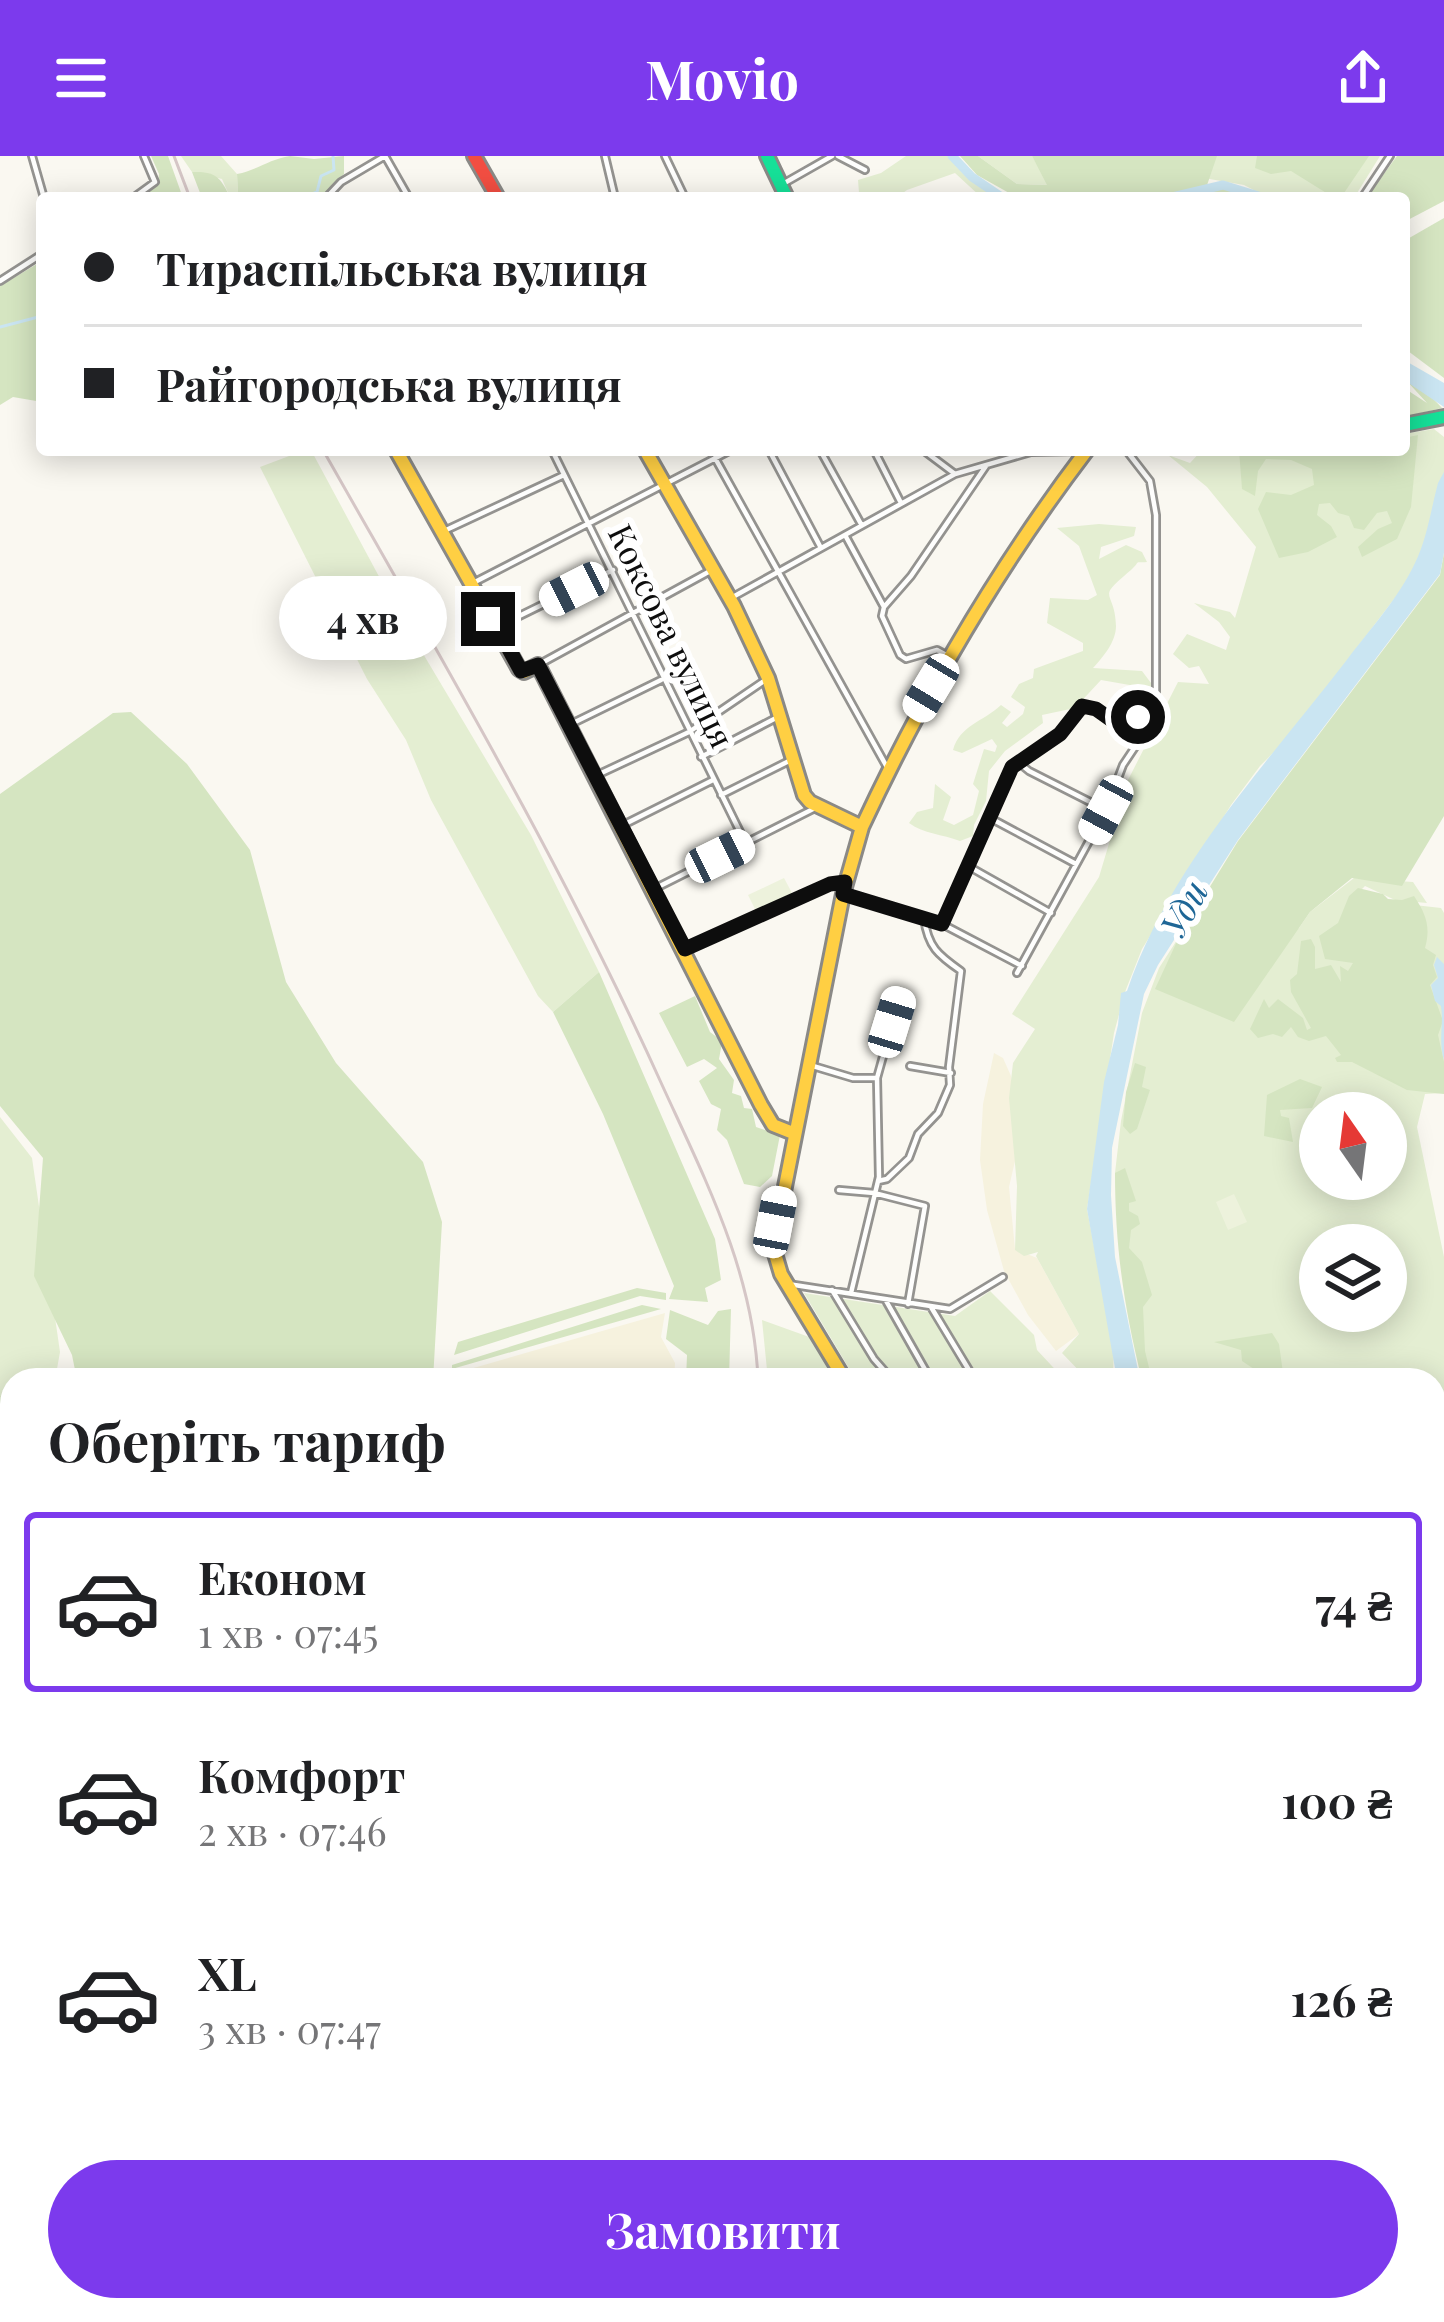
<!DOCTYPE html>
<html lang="uk">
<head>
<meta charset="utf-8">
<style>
	:root { --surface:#fff; --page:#f2f2f2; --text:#202124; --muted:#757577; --line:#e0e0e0; --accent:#7c3aed }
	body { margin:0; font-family:"Playfair Display",serif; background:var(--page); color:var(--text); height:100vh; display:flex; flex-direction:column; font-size:45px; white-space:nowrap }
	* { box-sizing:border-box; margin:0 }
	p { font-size:39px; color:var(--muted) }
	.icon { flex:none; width:66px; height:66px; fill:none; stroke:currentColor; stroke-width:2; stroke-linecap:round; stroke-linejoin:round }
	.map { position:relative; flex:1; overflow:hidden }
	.side { position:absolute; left:0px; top:1212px; width:1446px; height:954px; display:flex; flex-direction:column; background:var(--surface); border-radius:36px 36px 0 0; box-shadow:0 6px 30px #0003 }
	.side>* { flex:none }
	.hud { position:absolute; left:36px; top:36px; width:1374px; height:264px; border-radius:12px; box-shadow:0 6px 30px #0003; display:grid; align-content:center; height:264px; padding:0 48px; background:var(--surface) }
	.needle { width:78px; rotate:346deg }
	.tools { position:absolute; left:1299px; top:936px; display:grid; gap:24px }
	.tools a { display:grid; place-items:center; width:108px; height:108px; border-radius:50%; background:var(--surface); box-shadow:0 6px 30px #0003; font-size:60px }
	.end { position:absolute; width:54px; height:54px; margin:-27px; border:15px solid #0d0d0d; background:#fff; box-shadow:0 0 0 6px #fff }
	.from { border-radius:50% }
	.bubble { position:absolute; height:84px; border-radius:42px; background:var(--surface); box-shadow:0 6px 30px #0003; font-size:39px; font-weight:700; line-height:84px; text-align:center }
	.car { position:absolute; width:36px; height:72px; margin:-36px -18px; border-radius:15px; box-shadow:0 0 9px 3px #0007; background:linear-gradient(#fff 24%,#345 0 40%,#fff 0 76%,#345 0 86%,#fff 0) }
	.hud b { display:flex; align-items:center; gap:42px; height:114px; font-size:45px }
	.hud b+b { border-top:3px solid var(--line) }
	.hud i { width:30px; height:30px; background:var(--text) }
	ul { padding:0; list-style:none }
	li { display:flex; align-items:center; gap:36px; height:180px; margin:0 24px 18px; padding:0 24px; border:6px solid transparent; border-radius:12px }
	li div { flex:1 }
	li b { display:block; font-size:45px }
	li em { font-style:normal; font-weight:700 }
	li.active { border-color:var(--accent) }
	li>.icon { width:108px; height:108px; stroke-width:1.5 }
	h2 { padding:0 48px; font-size:54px; line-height:144px }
	.action { display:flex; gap:24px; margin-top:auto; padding:24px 48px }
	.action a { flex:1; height:138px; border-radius:72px; background:var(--accent); color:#fff; font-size:48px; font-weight:700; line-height:138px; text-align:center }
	header { display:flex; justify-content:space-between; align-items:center; height:156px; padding:0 48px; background:var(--accent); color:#fff; font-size:54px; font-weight:700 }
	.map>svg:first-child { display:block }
</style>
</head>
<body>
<header><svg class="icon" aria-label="menu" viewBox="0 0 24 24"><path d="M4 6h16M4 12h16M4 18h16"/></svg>Movio<svg class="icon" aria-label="share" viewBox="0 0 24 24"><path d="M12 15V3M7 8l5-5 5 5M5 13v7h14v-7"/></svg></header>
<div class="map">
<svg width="1444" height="2166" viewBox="0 0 1444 2166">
	<rect width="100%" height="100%" fill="#faf8f1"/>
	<path fill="#f6f2de" d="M 994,897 L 1003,902 L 1011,920 L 1015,1005 L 1009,1031 L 1015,1093 L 1037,1102 L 1079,1178 L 1056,1195 L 1028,1159 L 1004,1115 L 987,1054 L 980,1004 L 983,948 Z
		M 665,1157 L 661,1181 L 675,1207 L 674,1224 L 454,1224 L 456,1217 Z"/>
	<path fill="#e4eed2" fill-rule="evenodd" d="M 181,0 L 221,0 L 237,18 L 238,37 L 229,39 L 222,23 L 192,16 Z
		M 906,0 L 948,0 L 977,29 L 996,42 L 982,42 L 955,17 L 907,34 L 896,42 L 883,37 L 859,37 L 858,24 L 881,17 Z
		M 978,0 L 1032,0 L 1049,29 L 1017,28 Z
		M 1214,0 L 1380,0 L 1354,42 L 1269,42 L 1244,29 L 1204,22 Z
		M 1434,273 L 1444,281 L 1444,317 L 1420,403 L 1401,434 L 1288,582 L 1260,610 L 1231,649 L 1142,793 L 1125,836 L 1114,877 L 1087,1053 L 1114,1195 L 1113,1218 L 1085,1221 L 1062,1197 L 1079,1178 L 1036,1100 L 1038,1096 L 1024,1100 L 1015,1094 L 1017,1030 L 1009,942 L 1013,907 L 1035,873 L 1012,858 L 1099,721 L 1128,624 L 1178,526 L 1209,528 L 1199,510 L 1189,512 L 1173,498 L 1187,478 L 1226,494 L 1230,481 L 1219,466 L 1194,447 L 1230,456 L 1235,462 L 1256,391 L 1207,331 L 1168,299 L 1190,307 L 1202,294 L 1404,294 L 1404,278 Z
		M 305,294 L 311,294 L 397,454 L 531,679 L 599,816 L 553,856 L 538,840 L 431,644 L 406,584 L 367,523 L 260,311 Z
		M 1099,368 L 1136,371 L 1134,380 L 1101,391 L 1099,403 L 1126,389 L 1142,396 L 1147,406 C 1132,407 1142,404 1131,414 C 1094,445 1115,432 1116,470 C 1116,486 1103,501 1093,512 L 1142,515 L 1154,531 L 1154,538 L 1146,543 L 1141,531 L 1101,524 L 1075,552 L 1042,559 L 1043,567 L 1005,595 L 989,615 L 986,645 L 974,669 L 973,680 L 960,685 C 942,678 924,678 909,667 L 917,656 L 933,652 L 935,628 L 951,641 L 943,664 L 954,669 L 973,659 L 979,635 L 973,628 L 984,593 L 995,596 L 997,590 L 992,583 L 962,597 L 953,594 C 960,569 983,566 1001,549 L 1011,556 L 1002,567 L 1007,571 L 1023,558 L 1025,551 L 1011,541 L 1019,528 L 1033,522 L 1034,513 L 1083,495 L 1083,487 L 1047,467 L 1050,442 L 1088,444 L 1097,439 L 1079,390 L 1057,372 Z
		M 1354,722 L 1413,726 L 1427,747 L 1395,744 L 1365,730 L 1353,742 L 1441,752 L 1444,757 L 1444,937 L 1425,938 L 1417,971 L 1444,1101 L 1444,1474 L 1434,1472 L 1434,1224 L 1145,1224 L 1115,1017 L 1121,965 L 1142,857 L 1159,812 L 1177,784 L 1172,837 L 1299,772 L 1310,756 ZM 1320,957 L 1386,957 L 1386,1023 L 1320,1023 ZM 1320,1089 L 1386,1089 L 1386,1155 L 1320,1155 Z
		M 0,961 L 32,1002 L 60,1196 L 55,1224 L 12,1224 L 12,1240 L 0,1240 Z
		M 990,1135 L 1034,1179 L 1037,1194 L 1065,1224 L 856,1224 L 804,1137 L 955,1160 Z
		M 762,1164 L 812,1182 L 836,1224 L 768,1224 Z"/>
	<path fill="#d5e5c1" d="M 151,0 L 168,0 L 183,42 L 135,42 L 158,26 L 159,18 Z
		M 290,0 L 314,3 L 344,0 L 344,18 L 320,42 L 202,42 L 192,16 C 214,15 220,20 229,39 L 238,37 L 237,18 C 257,14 270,3 290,0 Z
		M 960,0 L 978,0 L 1017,28 L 1047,29 L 1032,0 L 1217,0 L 1205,35 L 1226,32 L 1260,42 L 1177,42 L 1199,37 L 1170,38 L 1168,42 L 1018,42 L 977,19 Z
		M 1257,0 L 1369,0 L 1344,37 L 1328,38 L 1291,15 L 1271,18 L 1255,12 Z
		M 1397,0 L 1444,0 L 1444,45 L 1404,66 L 1404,42 L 1366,42 Z
		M 1444,62 L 1444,222 L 1404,192 L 1404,85 Z
		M 42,105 L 42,246 L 13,241 L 0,249 L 0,130 Z
		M 1404,212 L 1442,252 L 1404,261 L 1404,232 L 1427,247 L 1404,222 Z
		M 1418,279 L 1411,351 L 1397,383 L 1362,401 L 1358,391 L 1378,373 L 1392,367 L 1387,355 L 1377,357 L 1364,374 L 1354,372 L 1349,360 L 1338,357 L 1330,347 L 1319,348 L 1317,359 L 1331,370 L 1337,381 L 1308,396 L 1279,402 L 1258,353 L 1266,336 L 1291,339 L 1314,329 L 1312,313 L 1291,304 L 1266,303 L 1258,315 L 1255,340 L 1242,333 L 1239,294 L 1404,294 L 1404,282 Z
		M 1444,397 L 1444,660 L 1402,730 L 1352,722 L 1310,756 L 1234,866 L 1155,833 L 1179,781 L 1238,685 L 1440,419 Z
		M 131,556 L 187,608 L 250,694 L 286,826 L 336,907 L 423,1006 L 442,1066 L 433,1224 L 77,1224 L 72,1199 L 34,1120 L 43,1002 L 0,950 L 0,638 L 113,557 Z
		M 1358,732 L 1383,738 L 1388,743 L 1402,744 L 1414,740 C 1426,758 1431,771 1425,792 L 1436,799 L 1433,809 L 1437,821 L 1430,829 L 1443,865 L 1438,879 L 1444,906 L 1444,938 L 1407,934 L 1352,906 L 1337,906 L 1335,902 L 1341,899 L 1326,880 L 1309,885 L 1298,881 L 1291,871 L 1282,881 L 1273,878 L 1258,882 L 1250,873 L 1264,843 L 1269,852 L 1278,843 L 1303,862 L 1307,874 L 1311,872 L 1291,836 L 1290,824 L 1297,818 L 1301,785 L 1311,783 L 1315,791 L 1315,813 L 1331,809 L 1341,826 L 1340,810 L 1348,815 L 1353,807 L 1325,803 L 1319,780 L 1338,767 L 1349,740 Z
		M 599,816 L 715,1083 L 721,1124 L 705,1132 L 708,1146 L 669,1143 L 674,1130 L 603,958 L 553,856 Z
		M 695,840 L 710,876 L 718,882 L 723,881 L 719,903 L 734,924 L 732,937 L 741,940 L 744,952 L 752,953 L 756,971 L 780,979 L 772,1020 L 760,1031 L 744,1028 L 727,984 L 717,974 L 721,953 L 711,948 L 699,925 L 717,912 L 704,903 L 687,911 L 659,857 Z
		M 1135,907 L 1146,911 L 1142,931 L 1150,934 L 1137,973 L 1130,978 L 1123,970 L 1126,936 Z
		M 1300,923 L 1322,931 L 1312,952 L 1280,954 L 1281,960 L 1289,962 L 1293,986 L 1264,980 L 1267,939 Z
		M 1125,1012 L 1136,1045 L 1129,1047 L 1129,1055 L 1138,1060 L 1140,1068 L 1131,1074 L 1129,1092 L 1142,1106 L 1152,1139 L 1143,1151 L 1145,1195 L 1152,1224 L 1142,1224 C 1124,1152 1115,1091 1115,1017 Z
		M 637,1132 L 666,1137 L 666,1144 L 640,1140 L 454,1199 L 458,1186 Z
		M 642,1149 L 661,1153 L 452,1213 L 452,1209 Z
		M 731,1153 L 729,1224 L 686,1224 L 687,1199 L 666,1183 L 670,1154 L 708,1169 L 718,1155 Z
		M 1272,1177 L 1279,1188 L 1284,1224 L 1257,1224 L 1257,1215 L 1242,1205 L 1241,1194 L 1214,1186 Z
		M 0,1240 L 12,1240 L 12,1799 L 0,1799 Z"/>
	<path fill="#edf2dc" d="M 784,722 L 792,737 L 756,755 L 748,739 Z
		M 1234,1038 L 1247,1066 L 1228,1074 L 1216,1046 Z"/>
	<path fill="#cae5f2" d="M 1404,204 L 1444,227 L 1444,251 L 1404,224 Z
		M 1444,316 L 1444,397 L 1440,418 L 1238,684 L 1158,809 L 1144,838 L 1112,992 L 1111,1039 L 1115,1101 L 1140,1224 L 1117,1224 L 1087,1053 L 1104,926 L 1118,869 L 1121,837 L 1127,835 C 1170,709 1266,609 1346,505 C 1370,473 1398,443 1415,407 C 1427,383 1431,353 1438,327 Z
		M 1437,801 L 1444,808 L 1444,904 C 1438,884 1444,869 1441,850 L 1435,845 L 1431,829 L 1438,822 L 1434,809 Z"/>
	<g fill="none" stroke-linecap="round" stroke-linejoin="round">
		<path stroke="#cae5f2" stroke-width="3" d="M 303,42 L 317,36 L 321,20 L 334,14 L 333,0
			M 0,171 L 42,160
			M 1437,2166 L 1444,2160"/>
		<path stroke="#cae5f2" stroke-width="9" d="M 952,0 L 972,21 L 1003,42
			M 1168,42 L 1223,29 L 1265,42"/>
		<g stroke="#949390" stroke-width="10">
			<path id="street" d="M 32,0 L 44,42
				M 385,0 L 409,42
				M 605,0 L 615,42
				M 665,0 L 685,42
				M 838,0 L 865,14
				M 781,29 L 832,0
				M 133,42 L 155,26 L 144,0
				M 326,42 L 341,26 L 385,0
				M 1362,42 L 1390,0
				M 0,125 L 42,98
				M 552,294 L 746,688
				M 769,294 L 821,392
				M 820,294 L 861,368
				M 874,294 L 901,347
				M 923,294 L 955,318
				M 715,302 L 888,613
				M 444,375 L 564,319
				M 845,379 L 884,451 L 882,460 L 900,499 L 906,503 L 937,494 L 950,501
				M 473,427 L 731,294
				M 731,442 L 955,318 L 1031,296 L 1080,295
				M 884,451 L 911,420 L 986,310
				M 497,471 L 613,414
				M 538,509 L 712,414
				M 569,569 L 661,524
				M 701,601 L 776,562
				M 1018,606 L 1029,615 L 1106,654
				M 595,620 L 689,576 L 767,523
				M 721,639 L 791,604
				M 992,663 L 1076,708
				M 621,670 L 713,624
				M 968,710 L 1051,757
				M 654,733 L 815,652
				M 845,738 L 942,768 L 1022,810
				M 942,768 L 1013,611 L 1060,578 L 1083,550 L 1096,553 L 1120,570 L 1138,561 L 1156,541 L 1156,359 L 1150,325 L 1126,294
				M 685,793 L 817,732 L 845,726
				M 1017,817 L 1106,654 L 1123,609 L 1141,582 L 1147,556
				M 813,910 L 853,922 L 877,922
				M 910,910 L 951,917
				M 878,1025 L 887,1023 L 909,1002 L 918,978 L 938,957 L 950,929 L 949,911 L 961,815 C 938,799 928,791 924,762
				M 839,1034 L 874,1037 L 925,1050 L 908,1148
				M 788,1128 L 950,1153 L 1003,1121
				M 832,1134 L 874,1203 L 889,1220
				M 851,1137 L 879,1021 L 877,922 L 900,839
				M 885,1143 L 931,1224
				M 931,1151 L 975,1224
				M 1434,1626 L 1444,1614
				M 1434,1730 L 1444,1739
				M 1434,1840 L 1444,1852
				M 1434,1854 L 1444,1847
				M 8,1880 L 12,1896
				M 0,1882 L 12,1879
				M 1438,1971 L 1444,1965
				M 1434,2100 L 1444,2091
				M 82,2154 L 87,2166
				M 335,2154 L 343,2166
				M 414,2154 L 582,2162 L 590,2166
				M 626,2154 L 635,2166
				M 1166,2154 L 1171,2166
				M 1268,2154 L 1275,2166
				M 0,2158 L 12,2152
				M 223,2166 L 249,2154
				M 308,2166 L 327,2154
				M 603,2166 L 624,2154
				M 704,2166 L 708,2154
				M 733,2166 L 737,2154"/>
		</g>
		<g stroke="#8a8986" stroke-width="18">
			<path id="fast" d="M 767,0 L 787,42
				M 1404,269 L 1444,261"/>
		</g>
		<g stroke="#8a8986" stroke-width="18">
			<path id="slow" d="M 396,294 L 519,513 L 524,516 L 538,509 L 761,949 L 773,969 L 793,977
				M 645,294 L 734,450 L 768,522 L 804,639 L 810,646 L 862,671 C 924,538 998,411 1087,294
				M 845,1224 L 781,1118 L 773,1091 L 843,738 L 862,671
				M 1434,2136 L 1444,2132"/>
		</g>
		<g stroke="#8a8986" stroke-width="18">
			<path id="jam" d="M 474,0 L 498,42
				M 1378,2166 L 1399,2154"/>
		</g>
		<use href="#street" stroke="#fefefd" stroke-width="4.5"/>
		<use href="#fast" stroke="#16e098" stroke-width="12"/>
		<use href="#slow" stroke="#ffcf43" stroke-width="12"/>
		<use href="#jam" stroke="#f24e42" stroke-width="12"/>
		<path stroke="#d5c6c6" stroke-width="3" d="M 174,0 L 190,42
			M 323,294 C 442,504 564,711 663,931 C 706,1025 754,1118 758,1224
			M 767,2154 L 770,2166"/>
	</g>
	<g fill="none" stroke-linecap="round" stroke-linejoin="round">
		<path stroke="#0d0d0d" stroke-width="15" d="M 488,463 L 497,471 L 521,515 L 538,509 L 685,793 L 830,728 L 845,726 L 843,738 L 942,768 L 1012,611 L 1060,578 L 1082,550 L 1096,553 L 1120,570 L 1138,561"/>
	</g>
	<g text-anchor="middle" stroke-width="12" stroke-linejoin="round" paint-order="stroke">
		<g font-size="33" fill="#0d0d0d" stroke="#fff">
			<text transform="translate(671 480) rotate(64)" y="12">Коксова вулиця</text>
		</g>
		<g font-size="36" font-style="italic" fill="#1e6696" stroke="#fff">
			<text transform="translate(1184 753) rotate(-61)" y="13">Уди</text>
		</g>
	</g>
</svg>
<div class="tools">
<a><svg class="needle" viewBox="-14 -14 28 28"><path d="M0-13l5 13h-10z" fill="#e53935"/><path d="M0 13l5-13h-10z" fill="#757577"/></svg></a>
<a><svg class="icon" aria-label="layers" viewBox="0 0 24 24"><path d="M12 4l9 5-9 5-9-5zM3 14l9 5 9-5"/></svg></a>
</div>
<i class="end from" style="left:1138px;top:561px"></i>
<i class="end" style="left:488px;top:463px"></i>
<div class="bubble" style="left:279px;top:420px;width:168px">4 хв</div>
<i class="car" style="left:574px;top:433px;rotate:243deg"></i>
<i class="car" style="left:931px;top:532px;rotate:211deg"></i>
<i class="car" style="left:1106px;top:654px;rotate:208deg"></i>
<i class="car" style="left:720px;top:700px;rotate:64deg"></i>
<i class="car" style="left:892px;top:866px;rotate:17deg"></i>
<i class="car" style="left:775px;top:1066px;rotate:11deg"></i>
<div class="hud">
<b><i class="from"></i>Тираспільська вулиця</b>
<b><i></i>Райгородська вулиця</b>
</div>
<section class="side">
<h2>Оберіть тариф</h2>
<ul>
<li class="active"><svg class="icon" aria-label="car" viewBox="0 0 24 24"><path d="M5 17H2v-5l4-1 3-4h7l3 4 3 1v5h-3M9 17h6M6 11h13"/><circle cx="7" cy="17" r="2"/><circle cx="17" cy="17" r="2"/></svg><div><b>Економ</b><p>1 хв · 07:45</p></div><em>74 ₴</em></li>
<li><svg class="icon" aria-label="car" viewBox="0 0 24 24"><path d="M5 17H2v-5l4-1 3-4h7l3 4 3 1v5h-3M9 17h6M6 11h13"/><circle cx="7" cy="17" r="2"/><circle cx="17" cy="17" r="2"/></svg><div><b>Комфорт</b><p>2 хв · 07:46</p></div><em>100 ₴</em></li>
<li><svg class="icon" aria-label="car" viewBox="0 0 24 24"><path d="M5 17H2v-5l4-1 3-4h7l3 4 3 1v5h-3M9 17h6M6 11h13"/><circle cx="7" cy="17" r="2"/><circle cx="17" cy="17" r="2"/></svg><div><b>XL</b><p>3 хв · 07:47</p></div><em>126 ₴</em></li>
</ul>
<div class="action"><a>Замовити</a></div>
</section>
</div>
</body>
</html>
